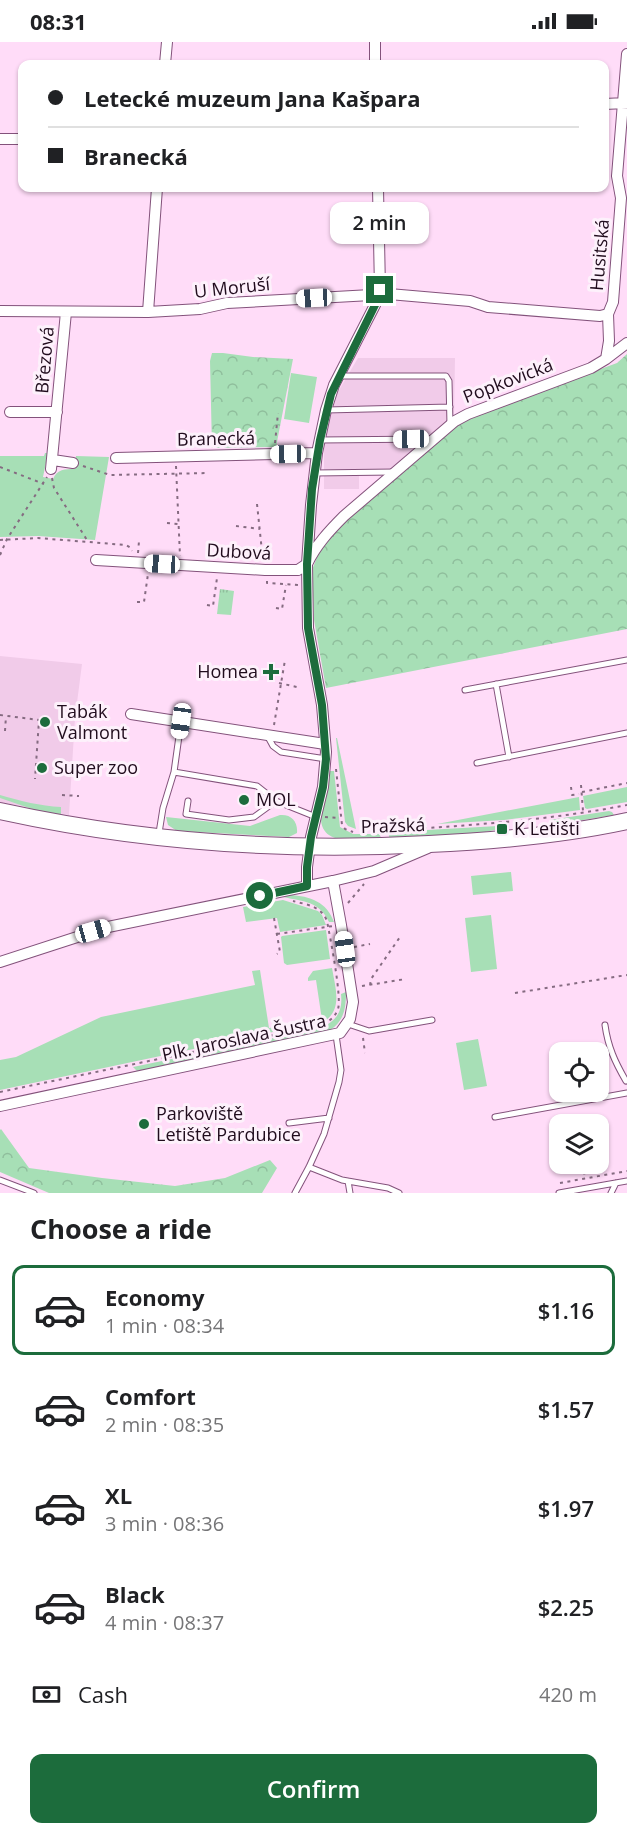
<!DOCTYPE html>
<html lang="en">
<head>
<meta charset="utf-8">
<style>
	:root { --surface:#fff; --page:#f2f2f2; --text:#202124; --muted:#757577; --line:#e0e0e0; --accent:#1c6c3c }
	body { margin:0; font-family:"Open Sans",sans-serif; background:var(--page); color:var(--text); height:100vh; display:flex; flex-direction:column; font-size:22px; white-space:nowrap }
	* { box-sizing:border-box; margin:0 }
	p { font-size:20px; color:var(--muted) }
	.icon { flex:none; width:33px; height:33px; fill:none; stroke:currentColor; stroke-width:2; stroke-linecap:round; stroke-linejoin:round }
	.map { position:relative; height:1151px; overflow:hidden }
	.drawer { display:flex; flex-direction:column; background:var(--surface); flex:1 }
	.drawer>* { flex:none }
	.top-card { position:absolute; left:18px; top:18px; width:591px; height:132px; border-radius:12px; box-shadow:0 2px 4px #0004; display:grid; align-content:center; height:132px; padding:0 30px; background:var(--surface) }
	.tools { position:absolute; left:549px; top:1000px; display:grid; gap:12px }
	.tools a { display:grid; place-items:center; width:60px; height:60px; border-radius:12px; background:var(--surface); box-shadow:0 2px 4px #0004; font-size:30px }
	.end { position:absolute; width:27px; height:27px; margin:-14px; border:8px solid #1c6c3c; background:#fff; box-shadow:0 0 0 3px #fff }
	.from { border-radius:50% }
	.bubble { position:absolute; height:42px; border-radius:12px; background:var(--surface); box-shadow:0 2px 4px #0004; font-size:20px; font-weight:600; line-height:42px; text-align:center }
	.car { position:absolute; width:18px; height:36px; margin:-18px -9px; border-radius:8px; box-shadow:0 0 4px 2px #0007; background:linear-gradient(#fff 24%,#345 0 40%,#fff 0 76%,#345 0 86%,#fff 0) }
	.top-card b { display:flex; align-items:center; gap:21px; height:57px; font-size:22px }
	.top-card b+b { border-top:2px solid var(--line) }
	.top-card i { width:15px; height:15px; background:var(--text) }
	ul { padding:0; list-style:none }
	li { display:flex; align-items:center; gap:18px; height:90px; margin:0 12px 9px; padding:0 18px; border:3px solid transparent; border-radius:12px }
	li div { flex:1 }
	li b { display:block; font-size:22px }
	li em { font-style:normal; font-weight:600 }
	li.selected { border-color:var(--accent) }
	li>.icon { width:54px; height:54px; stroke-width:1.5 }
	h2 { padding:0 30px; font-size:27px; line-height:72px }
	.pay { display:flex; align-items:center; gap:15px; height:66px; padding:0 30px; font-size:22px }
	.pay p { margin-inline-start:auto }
	.cta { display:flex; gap:12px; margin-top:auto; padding:12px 30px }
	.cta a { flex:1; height:69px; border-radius:12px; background:var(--accent); color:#fff; font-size:24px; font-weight:600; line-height:69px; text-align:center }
	.status { display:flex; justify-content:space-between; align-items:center; height:42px; padding:0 30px; background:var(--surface); direction:ltr }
	.status svg { height:16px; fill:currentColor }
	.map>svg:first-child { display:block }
</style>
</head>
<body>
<div class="status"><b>08:31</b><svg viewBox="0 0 49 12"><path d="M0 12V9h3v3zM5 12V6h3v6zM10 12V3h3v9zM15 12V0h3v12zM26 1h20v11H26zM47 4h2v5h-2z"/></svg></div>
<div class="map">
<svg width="627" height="1151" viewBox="0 0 627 1151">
	<defs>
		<pattern id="forest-crowns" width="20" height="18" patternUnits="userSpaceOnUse" patternTransform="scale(1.5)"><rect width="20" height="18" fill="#a7dfb6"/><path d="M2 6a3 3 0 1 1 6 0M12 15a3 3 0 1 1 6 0" fill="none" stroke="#8fbe9c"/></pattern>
		<pattern id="park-tufts" width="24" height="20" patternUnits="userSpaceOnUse" patternTransform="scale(1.5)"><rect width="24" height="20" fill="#a7dfb6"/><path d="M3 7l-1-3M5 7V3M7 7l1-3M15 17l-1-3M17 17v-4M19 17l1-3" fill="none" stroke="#8fbe9c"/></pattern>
	</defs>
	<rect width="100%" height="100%" fill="#ffdcf8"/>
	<path fill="#f1cbe9" d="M 358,316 L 455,316 L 454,376 L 388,433 L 359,433 L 359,447 L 324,447 L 324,406 L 328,382 L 336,353 Z
		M 0,614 L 82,622 L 75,676 L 69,773 L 0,760 Z"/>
	<path fill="#a7dfb6" d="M 291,331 L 317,335 L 309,381 L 284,377 Z
		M 45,411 L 48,411 L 43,435 L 53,437 C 57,427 65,427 75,427 L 76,414 L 109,415 L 95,498 L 38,494 L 0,495 L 0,414 L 44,414 Z
		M 336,696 L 337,696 L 356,787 L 348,784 L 345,780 Z
		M 328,729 L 334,729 L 340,785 L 353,792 L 379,792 L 382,797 C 362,797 323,806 321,778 Z
		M 627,745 L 627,760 L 587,767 L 585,766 L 583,754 Z
		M 0,753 C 21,759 40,764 61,765 L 61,773 L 35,768 L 0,756 Z
		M 579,755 L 580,768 L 504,778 L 437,782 Z
		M 609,769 L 612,770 L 614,773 L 577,779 L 550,781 L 550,778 Z
		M 280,773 C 291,772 298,779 297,791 L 289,795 L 177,789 L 168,783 L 166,775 L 250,784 Z
		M 498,784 L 499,787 L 481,791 L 389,797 L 389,793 L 391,790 Z
		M 511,830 L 513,849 L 473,853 L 471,834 Z
		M 290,853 C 310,854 327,860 334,880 L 329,880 C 319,859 305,860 283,855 Z
		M 283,858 L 318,869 L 322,873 L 326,883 L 280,890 L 277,876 L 246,880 L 243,865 Z
		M 491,873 L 497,927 L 471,930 L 465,876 Z
		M 326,888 L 330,917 L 287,923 L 284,921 L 281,895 L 282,894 Z
		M 332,926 C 335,945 343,966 325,979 L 0,1048 L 0,1018 L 16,1015 L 101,975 L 255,943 L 252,929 L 260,928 L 269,986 L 322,978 L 316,938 L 308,939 L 308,936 L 313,929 Z
		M 346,950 C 346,967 344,979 329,989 L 137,1029 L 133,1025 L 321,986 C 336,979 343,970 341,952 Z
		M 478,997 L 487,1044 L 464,1048 L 456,1001 Z"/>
	<path fill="url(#forest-crowns)" d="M 212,311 L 223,311 L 253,315 L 293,317 L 276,405 L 212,406 L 210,319 Z
		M 627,312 L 627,587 L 326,646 L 314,578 L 312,528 L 321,505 L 343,479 L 455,381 L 617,321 Z
		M 1,1087 L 29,1126 L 102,1136 L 175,1144 L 225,1136 L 270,1118 L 277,1126 L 262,1151 L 49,1151 L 0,1130 L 0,1088 Z"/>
	<path fill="url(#park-tufts)" d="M 220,547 L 234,549 L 231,573 L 217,572 Z"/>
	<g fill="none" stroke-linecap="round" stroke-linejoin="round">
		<g stroke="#83527b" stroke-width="7">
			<path id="lane" d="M 339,334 L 446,334 L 449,339 L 450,383
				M 326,368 L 450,365
				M 319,398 L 432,397
				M 314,431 L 394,430
				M 496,642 L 509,715
				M 465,648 L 627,618
				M 267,693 L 273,704 L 281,710 L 326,717
				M 477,721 L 627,691
				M 174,730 L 257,744 L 276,759 L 316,775
				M 188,759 L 186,772 L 229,778 L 254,775 L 276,759
				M 159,791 L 163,766 L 174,730 L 181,680
				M 348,982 L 369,989 L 432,978
				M 605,983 C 608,1005 615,1020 626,1039
				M 495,1075 L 627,1051
				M 289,1081 L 329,1076
				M 309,1125 L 342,1138 L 388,1146 L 399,1151
				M 0,1138 L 34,1151
				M 348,1139 L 350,1151
				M 295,1151 L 309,1125 L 324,1092 L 339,1040 L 341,1028 L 336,993
				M 559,1151 L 627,1139
				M 611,1151 L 616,1141"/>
		</g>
		<g stroke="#83527b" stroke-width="12">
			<path id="street" d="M 375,0 L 375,22
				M 165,22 L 167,0
				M 604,62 L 627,61
				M 0,97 L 22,97
				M 0,269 L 148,270 L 200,267 L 227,261 L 389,252 L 470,259 L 488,265 L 600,274 L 608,272
				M 148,270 L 157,146
				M 606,317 L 609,299 L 608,272 L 613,260 L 621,156 L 617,134 L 627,12
				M 10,370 L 57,370
				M 116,416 L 317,411 L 326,368 L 334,343 L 377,259 L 380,248 L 378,146
				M 53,418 L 73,421
				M 51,427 L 66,270
				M 96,518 L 265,528 L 298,528 L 307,522 L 311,463 L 317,411
				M 131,672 L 325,702
				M 307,844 L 307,825 L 311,795 L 323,745 L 326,710 L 322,663 L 308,586 L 307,522 C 316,503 329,489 344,474 L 455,379 L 468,372 L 591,326 L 606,317 L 627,301
				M 0,920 L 108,885 L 333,839 L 374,829 L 428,806
				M 0,1064 L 340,991 L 350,977 L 353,960 L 341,883 L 333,839"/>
		</g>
		<g stroke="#83527b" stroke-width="18">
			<path id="primary" d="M 0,769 C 141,800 285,810 429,802 C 495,799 562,793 627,779"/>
		</g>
		<path stroke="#856b81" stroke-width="2" stroke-dasharray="3 4.5" stroke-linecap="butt" d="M 275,401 L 278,371
			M 83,424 L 110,433 L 208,431
			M 176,424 L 180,514
			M 0,425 L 44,442
			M 52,436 L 54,446 L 87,498
			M 257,462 L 263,519
			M 167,481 L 178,482
			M 236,484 L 260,487
			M 0,498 L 38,496 L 126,503 L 131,506 L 132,509
			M 138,511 L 139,499
			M 0,513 L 7,497 L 47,435
			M 207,515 L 209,503
			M 267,539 L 267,541 L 298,543
			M 137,560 L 144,560 L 148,532
			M 207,563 L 213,564 L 217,536
			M 276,566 L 282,567 L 286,543
			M 279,641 L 297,645
			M 0,673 L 39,678 L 35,737
			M 274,683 L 285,618
			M 5,689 L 6,674
			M 336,727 L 342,783 L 345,787 L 353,790
			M 581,743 L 583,769
			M 571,745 L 572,753 L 579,752
			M 582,750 L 627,741
			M 62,753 L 79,754
			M 325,775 L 340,776
			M 379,789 C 462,784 545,779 627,763
			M 348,861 L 364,842
			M 274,876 L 280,910 L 277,912
			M 277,892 L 333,884
			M 354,905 L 370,902
			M 370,943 L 371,937 L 400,895
			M 362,944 L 406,937
			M 515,951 L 627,933
			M 363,996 L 365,1011
			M 0,1050 L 317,984 C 326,981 334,978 338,967 C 342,955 330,895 327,879 C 321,864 308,863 293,859
			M 583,1122 L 585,1137
			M 560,1141 L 627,1129"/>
		<use href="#lane" stroke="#fff" stroke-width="5"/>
		<use href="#street" stroke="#fff" stroke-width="10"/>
		<use href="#primary" stroke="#fff" stroke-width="16"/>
	</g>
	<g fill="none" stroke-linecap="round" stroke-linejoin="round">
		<path stroke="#1c6c3c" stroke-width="8" d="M 260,854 L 307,844 L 307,825 L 311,795 L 323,745 L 326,717 L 322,663 L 308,586 L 307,522 L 312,447 L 320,398 L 331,352 L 377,259 L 380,248"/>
	</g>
	<g fill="#1c6c3c" stroke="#fdf1fb" stroke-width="2">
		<path d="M268 621h6v6h6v6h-6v6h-6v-6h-6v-6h6z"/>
		<circle cx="45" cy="680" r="6"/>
		<circle cx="42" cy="726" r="6"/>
		<circle cx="244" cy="758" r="6"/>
		<rect x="496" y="781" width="12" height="12" rx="3"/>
		<circle cx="144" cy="1082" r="6"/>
	</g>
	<g text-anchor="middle" stroke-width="6" stroke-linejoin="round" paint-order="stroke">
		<g font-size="18" fill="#200c1d" stroke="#fdf1fb">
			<text transform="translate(600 213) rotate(-85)" y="6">Husitská</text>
			<text transform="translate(232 246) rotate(-6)" y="6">U Moruší</text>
			<text transform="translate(45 318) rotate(-85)" y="6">Březová</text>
			<text transform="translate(508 339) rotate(-21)" y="6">Popkovická</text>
			<text transform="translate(216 397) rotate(-1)" y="6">Branecká</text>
			<text transform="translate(239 510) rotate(3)" y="6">Dubová</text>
			<text transform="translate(393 784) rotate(-2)" y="6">Pražská</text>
			<text transform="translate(244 996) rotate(-12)" y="6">Plk. Jaroslava Šustra</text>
		</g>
		<g font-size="18" fill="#200c1d" stroke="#fdf1fb" text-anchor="start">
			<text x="258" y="636" text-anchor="end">Homea</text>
			<text x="57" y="676">Tabák<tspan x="57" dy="21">Valmont</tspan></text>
			<text x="54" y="732">Super zoo</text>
			<text x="256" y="764">MOL</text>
			<text x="514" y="793">K Letišti</text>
			<text x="156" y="1078">Parkoviště<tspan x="156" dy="21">Letiště Pardubice</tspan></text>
		</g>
	</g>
</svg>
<div class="tools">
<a><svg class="icon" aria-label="locate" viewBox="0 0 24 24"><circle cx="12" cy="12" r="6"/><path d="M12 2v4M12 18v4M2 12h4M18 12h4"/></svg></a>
<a><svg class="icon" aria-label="layers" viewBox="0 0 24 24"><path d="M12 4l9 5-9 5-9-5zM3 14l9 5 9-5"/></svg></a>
</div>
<i class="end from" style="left:260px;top:854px"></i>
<i class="end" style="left:380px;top:248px"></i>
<div class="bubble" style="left:330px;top:160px;width:99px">2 min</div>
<i class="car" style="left:314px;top:256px;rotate:267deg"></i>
<i class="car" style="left:411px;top:397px;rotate:269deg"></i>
<i class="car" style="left:288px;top:412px;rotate:269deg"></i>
<i class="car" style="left:162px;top:522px;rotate:273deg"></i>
<i class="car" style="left:181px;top:679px;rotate:188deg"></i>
<i class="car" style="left:93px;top:889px;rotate:74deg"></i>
<i class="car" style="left:345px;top:907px;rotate:352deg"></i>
<div class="top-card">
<b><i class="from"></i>Letecké muzeum Jana Kašpara</b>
<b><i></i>Branecká</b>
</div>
</div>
<section class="drawer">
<h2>Choose a ride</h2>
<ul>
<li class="selected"><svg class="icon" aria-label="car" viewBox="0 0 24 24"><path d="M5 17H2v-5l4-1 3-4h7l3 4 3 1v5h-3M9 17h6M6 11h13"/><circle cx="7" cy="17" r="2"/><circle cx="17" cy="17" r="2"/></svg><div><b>Economy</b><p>1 min · 08:34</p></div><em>$1.16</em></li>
<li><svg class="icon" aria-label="car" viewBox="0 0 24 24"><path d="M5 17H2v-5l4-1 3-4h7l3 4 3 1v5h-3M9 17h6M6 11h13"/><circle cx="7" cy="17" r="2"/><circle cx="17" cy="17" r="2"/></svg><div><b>Comfort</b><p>2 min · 08:35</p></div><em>$1.57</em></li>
<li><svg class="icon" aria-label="car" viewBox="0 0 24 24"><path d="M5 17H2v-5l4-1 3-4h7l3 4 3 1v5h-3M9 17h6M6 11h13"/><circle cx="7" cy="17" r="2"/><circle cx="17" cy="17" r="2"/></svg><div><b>XL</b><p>3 min · 08:36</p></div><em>$1.97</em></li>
<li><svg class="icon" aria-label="car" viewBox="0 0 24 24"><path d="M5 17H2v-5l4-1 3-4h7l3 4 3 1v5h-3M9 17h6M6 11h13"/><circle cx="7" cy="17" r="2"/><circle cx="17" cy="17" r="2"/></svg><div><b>Black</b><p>4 min · 08:37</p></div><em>$2.25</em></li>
</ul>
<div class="pay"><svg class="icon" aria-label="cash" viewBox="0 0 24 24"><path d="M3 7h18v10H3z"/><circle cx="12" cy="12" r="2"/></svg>Cash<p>420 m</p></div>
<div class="cta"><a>Confirm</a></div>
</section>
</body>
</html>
